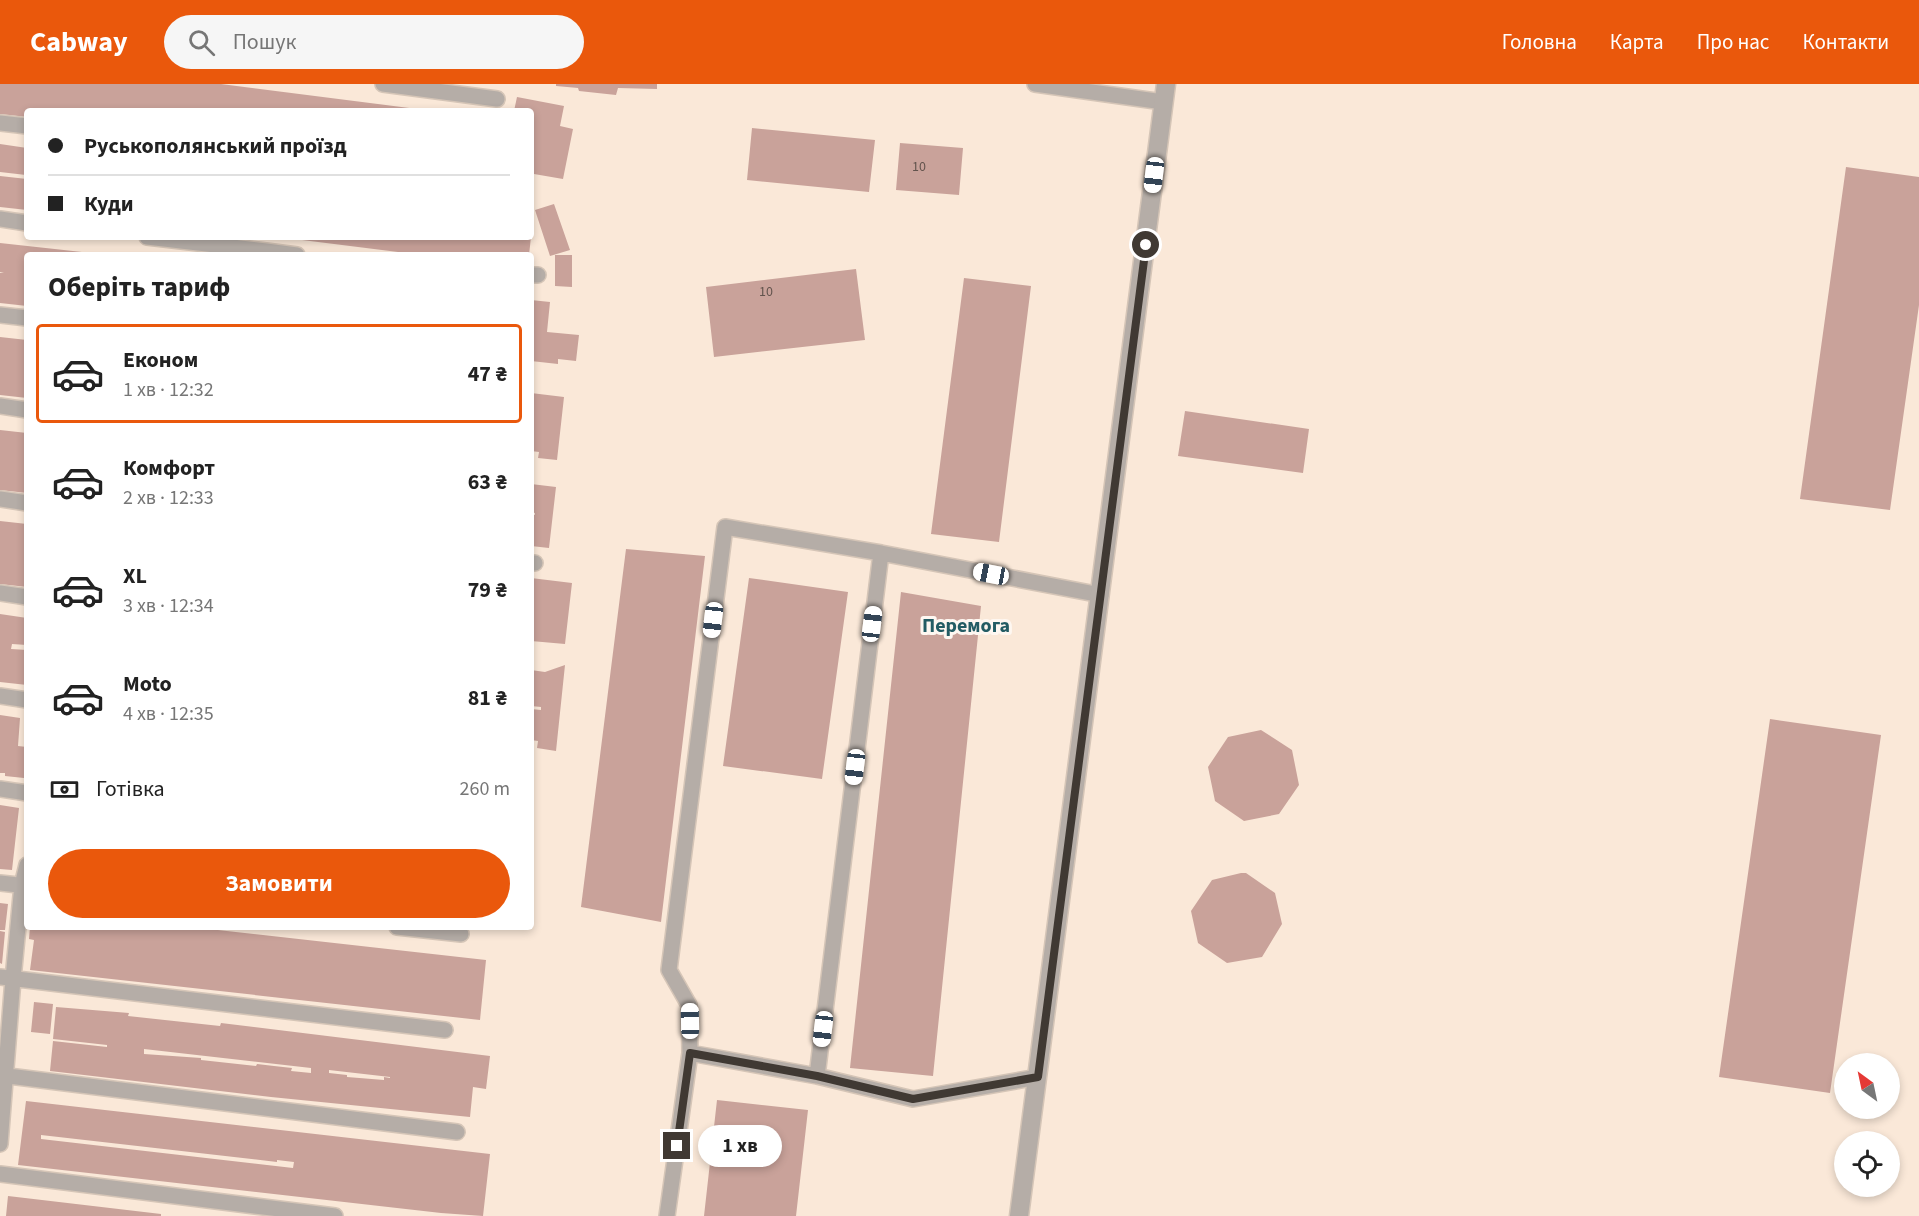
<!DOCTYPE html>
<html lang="uk">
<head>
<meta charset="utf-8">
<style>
	:root { --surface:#fff; --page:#f6f6f6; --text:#222; --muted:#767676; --line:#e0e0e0; --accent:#ea580c }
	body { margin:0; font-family:"Source Sans 3",sans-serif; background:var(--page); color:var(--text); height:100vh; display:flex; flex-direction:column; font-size:22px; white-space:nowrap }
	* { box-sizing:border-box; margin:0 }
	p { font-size:20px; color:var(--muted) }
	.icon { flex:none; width:33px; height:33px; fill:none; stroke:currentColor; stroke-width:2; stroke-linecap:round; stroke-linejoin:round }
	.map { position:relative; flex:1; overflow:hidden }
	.drawer { position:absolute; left:24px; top:168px; width:510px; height:678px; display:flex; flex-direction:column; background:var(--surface); border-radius:6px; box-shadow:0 3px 9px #0003 }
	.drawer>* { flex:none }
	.banner { position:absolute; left:24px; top:24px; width:510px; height:132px; border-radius:6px; box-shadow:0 3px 9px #0003; display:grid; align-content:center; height:132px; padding:0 24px; background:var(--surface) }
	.needle { width:39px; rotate:327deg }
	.buttons { position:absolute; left:1834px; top:969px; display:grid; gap:12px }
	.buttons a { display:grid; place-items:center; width:66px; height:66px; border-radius:50%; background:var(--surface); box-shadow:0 3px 9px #0003; font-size:30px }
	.end { position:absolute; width:27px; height:27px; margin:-14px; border:8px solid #403933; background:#fff; box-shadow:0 0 0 3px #fff }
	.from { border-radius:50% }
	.bubble { position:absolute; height:42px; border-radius:21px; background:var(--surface); box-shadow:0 3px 9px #0003; font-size:20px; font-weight:700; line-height:42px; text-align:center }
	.car { position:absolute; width:18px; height:36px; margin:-18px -9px; border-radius:8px; box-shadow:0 0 4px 2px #0007; background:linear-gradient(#fff 24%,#345 0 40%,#fff 0 76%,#345 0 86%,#fff 0) }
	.banner b { display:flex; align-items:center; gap:21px; height:57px; font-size:22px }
	.banner b+b { border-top:2px solid var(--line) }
	.banner i { width:15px; height:15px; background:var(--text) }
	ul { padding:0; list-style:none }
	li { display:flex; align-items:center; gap:18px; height:99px; margin:0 12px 9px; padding:0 12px; border:3px solid transparent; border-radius:6px }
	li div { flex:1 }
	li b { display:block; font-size:22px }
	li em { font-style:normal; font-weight:700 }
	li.current { border-color:var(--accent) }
	li>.icon { width:54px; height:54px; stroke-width:1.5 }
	h2 { padding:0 24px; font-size:27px; line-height:72px }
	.pay { display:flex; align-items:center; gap:15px; height:66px; padding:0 24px; font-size:22px }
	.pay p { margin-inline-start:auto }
	.button { display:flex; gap:12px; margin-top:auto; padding:12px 24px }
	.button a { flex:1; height:69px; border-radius:36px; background:var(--accent); color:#fff; font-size:24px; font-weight:700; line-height:69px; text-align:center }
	header { display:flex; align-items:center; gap:36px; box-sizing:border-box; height:84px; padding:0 30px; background:var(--accent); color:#fff }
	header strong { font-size:28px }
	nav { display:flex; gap:33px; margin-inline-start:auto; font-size:21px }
	.search { width:420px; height:54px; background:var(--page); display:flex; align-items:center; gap:15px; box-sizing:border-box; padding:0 21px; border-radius:33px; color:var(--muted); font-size:22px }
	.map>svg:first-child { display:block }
</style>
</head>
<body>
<header>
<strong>Cabway</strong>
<div class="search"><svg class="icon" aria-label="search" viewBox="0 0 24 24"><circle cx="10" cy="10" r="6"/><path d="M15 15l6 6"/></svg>Пошук</div>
<nav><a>Головна</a><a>Карта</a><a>Про нас</a><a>Контакти</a></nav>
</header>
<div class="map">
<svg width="1919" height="1132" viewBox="0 0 1919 1132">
	<rect width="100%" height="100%" fill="#fae8d8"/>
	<path fill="#c9a29a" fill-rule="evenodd" d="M 0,0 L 221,0 L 425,26 L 27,27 L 27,33 L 0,30 Z
		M 556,0 L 657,0 L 657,5 L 618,4 L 616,11 L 579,7 L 578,4 L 556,2 Z
		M 517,13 L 564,22 L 560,42 L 573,45 L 563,95 L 534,90 L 531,87 L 531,27 L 514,27 Z
		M 752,44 L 875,56 L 869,108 L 747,96 Z
		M 900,59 L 963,64 L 959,111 L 896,106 Z
		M 0,60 L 27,64 L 26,91 L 0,88 Z
		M 1846,83 L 1919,93 L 1919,221 L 1890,426 L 1800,415 Z
		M 0,92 L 27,95 L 27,126 L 0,123 Z
		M 554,120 L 570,166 L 550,172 L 535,126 Z
		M 278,153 L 531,153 L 529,171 L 455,171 L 431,168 L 431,171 L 422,171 Z
		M 0,159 L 82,168 L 95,171 L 27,171 L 27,222 L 0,219 L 0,189 L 4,188 L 0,188 Z
		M 555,171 L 572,171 L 572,203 L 555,202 Z
		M 856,185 L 865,256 L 714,273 L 706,203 Z
		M 964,194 L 1031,202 L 999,458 L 931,450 Z
		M 531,216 L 550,218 L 547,248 L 579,251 L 576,277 L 558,275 L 558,280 L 531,277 Z
		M 0,253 L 27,256 L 27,314 L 0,311 Z
		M 531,309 L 564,313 L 557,376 L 538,374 L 539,368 L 531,367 Z
		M 1185,327 L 1309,345 L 1303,389 L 1178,372 Z
		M 0,346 L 27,349 L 27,409 L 0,406 Z
		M 531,400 L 556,403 L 549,464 L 531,462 L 531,430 L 535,431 L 535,429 L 531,428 Z
		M 0,437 L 27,440 L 27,503 L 0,500 Z
		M 626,465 L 705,472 L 661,838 L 581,823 Z
		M 531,494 L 572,499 L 565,560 L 531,557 Z
		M 749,494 L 848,508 L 822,695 L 723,682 Z
		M 901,508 L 981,522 L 933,992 L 850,984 Z
		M 0,530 L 27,534 L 27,561 L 12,560 L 11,565 L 27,566 L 27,601 L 0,598 Z
		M 565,581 L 556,667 L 537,664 L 538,657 L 531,656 L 531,625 L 541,626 L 541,623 L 531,622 L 531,586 L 545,588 Z
		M 0,631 L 20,634 L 18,662 L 27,663 L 24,694 L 5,692 L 5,689 L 0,689 Z
		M 1770,635 L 1881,651 L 1830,1009 L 1719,993 Z
		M 1261,646 L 1292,666 L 1299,701 L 1279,730 L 1244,737 L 1215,717 L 1208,683 L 1228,653 Z
		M 0,721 L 19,724 L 12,786 L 0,785 Z
		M 1241,789 L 1246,789 L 1275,809 L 1282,840 L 1262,873 L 1227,879 L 1198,859 L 1191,827 L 1212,796 Z
		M 0,819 L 8,820 L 5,846 L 0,846 Z
		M 30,843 L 191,843 L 486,876 L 480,936 L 30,886 L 34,856 L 29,855 Z
		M 0,847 L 5,848 L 2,880 L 0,879 Z
		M 34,918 L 53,920 L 50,950 L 31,948 Z
		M 56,923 L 129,929 L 128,932 L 220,942 L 221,939 L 490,972 L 486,1005 L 473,1003 L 470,1033 L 271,1013 L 50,987 L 53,957 L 107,963 L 107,961 L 53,955 ZM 144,965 L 311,984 L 311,989 L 291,987 L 292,984 L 274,982 L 257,980 L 256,982 L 201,976 L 201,974 L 144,970 ZM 329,986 L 390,993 L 390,994 L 384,993 L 384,996 L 347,993 L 347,991 L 329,989 Z
		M 717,1016 L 808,1026 L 796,1132 L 704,1132 Z
		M 26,1017 L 490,1070 L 483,1132 L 441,1129 L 18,1081 ZM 41,1051 L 277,1078 L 277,1076 L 294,1078 L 293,1084 L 41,1055 Z
		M 8,1112 L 161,1130 L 161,1132 L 6,1132 Z"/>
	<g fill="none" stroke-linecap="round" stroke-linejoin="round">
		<g stroke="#d5c5b7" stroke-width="18">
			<path id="lane" d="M 383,0 L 497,15
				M 1035,0 L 1163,18
				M 0,39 L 27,42
				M 0,135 L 27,139
				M 147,153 L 266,167
				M 266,171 L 266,167 L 297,171
				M 531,191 L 538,191
				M 0,231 L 27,234
				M 0,322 L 27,326
				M 0,415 L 27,419
				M 531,479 L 535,479
				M 0,509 L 27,513
				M 0,612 L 27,616
				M 0,705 L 27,709
				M 0,799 L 27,802
				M 397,843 L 461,850
				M 0,893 L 445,946
				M 690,969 L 689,921 L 669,886 L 725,443 L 881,469
				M 0,991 L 457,1048
				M 817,992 L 881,469 L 1101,511
				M 0,1060 L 13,895 L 22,801 L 27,781
				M 0,1090 L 335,1132
				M 667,1132 L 690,969 L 817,992 L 913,1015 L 1038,993"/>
		</g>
		<g stroke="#d5c5b7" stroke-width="21">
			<path id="street" d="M 1019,1132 L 1166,0"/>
		</g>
		<use href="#lane" stroke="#b5ada7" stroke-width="15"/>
		<use href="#street" stroke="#b5ada7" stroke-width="18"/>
	</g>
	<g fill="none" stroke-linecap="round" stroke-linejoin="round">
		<path stroke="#403933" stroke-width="8" d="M 677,1062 L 690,969 L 817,992 L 913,1015 L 1038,993 L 1146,161"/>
	</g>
	<g text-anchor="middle" stroke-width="6" stroke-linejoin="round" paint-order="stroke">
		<g font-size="14" fill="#62534d">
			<text x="919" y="87">10</text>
			<text x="766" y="212">10</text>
		</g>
		<g font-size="20" font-weight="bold" fill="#235c64" stroke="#fef7f1">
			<text x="966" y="548">Перемога</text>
		</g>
	</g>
</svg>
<div class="buttons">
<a><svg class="needle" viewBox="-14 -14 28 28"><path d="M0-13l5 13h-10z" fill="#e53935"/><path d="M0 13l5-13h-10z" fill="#767676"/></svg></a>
<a><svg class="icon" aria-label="locate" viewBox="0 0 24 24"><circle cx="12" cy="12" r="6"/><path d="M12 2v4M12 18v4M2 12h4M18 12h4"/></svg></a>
</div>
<i class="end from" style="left:1146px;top:161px"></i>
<i class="end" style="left:677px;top:1062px"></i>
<div class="bubble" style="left:698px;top:1041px;width:84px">1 хв</div>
<i class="car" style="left:1154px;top:91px;rotate:187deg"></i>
<i class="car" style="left:991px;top:490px;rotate:281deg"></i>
<i class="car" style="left:713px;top:536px;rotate:187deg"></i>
<i class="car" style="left:872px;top:540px;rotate:7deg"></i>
<i class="car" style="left:855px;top:683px;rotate:187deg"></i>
<i class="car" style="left:690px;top:937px;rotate:359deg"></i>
<i class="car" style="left:823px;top:945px;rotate:187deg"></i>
<div class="banner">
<b><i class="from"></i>Руськополянський проїзд</b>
<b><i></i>Куди</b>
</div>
<section class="drawer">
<h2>Оберіть тариф</h2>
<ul>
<li class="current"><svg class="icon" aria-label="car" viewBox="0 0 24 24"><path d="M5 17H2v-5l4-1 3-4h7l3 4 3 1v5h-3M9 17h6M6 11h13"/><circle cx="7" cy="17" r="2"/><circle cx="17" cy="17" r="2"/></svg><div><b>Економ</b><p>1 хв · 12:32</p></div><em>47 ₴</em></li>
<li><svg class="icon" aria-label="car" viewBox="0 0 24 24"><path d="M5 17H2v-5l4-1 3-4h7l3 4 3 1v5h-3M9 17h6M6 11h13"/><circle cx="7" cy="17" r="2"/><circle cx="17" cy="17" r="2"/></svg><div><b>Комфорт</b><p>2 хв · 12:33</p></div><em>63 ₴</em></li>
<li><svg class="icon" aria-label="car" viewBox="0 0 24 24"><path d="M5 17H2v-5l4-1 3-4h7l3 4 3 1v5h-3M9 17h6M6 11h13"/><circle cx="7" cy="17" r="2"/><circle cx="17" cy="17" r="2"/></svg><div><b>XL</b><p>3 хв · 12:34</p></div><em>79 ₴</em></li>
<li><svg class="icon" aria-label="car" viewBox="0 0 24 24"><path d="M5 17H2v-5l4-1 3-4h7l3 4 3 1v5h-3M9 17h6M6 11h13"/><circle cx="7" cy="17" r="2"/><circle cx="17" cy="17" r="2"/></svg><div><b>Moto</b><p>4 хв · 12:35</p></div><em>81 ₴</em></li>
</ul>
<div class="pay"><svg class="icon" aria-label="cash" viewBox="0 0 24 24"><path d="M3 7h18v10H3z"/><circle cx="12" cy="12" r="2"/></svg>Готівка<p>260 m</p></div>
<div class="button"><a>Замовити</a></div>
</section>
</div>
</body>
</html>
